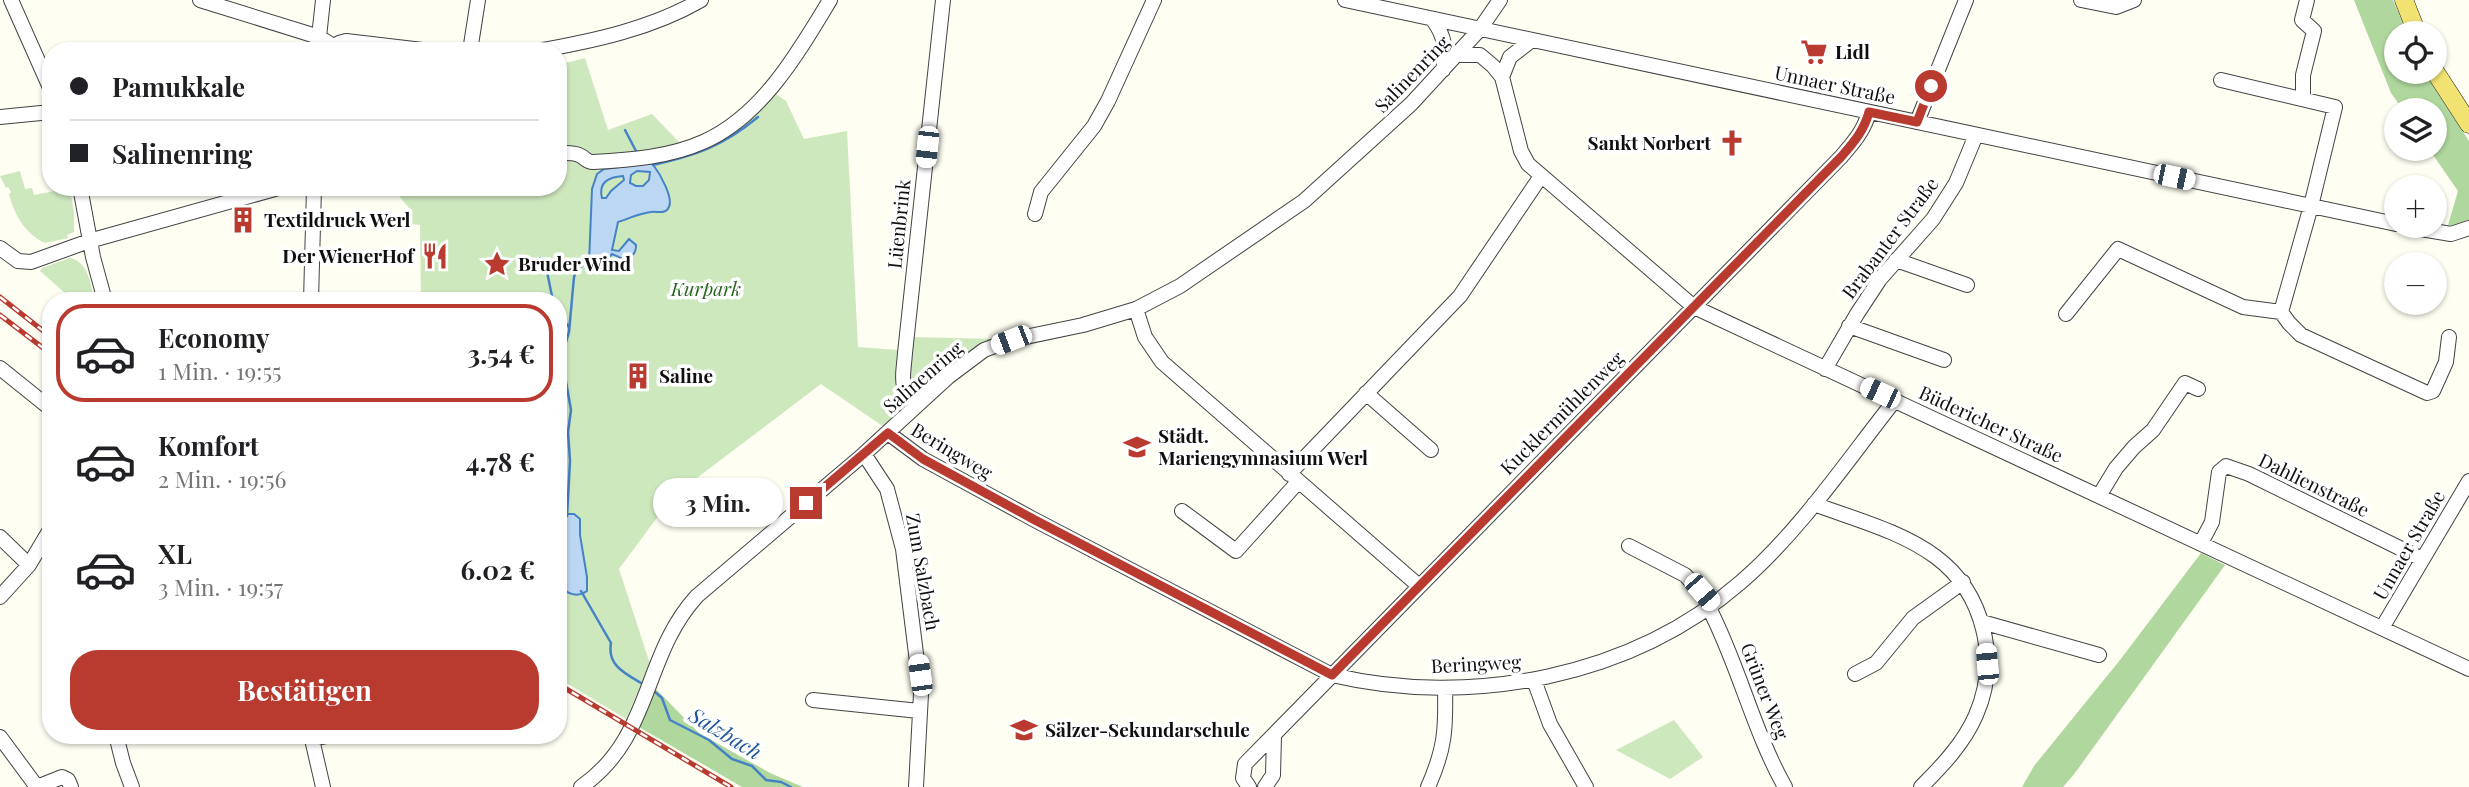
<!DOCTYPE html>
<html lang="de">
<head>
<meta charset="utf-8">
<style>
	:root { --surface:#fff; --page:#f2f2f2; --text:#202124; --muted:#757577; --line:#e0e0e0; --accent:#b93a2f }
	body { margin:0; font-family:"Playfair Display",serif; background:var(--page); color:var(--text); height:100vh; display:flex; flex-direction:column; font-size:26px; white-space:nowrap }
	* { box-sizing:border-box; margin:0 }
	p { font-size:23px; color:var(--muted) }
	.icon { flex:none; width:38px; height:38px; fill:none; stroke:currentColor; stroke-width:2; stroke-linecap:round; stroke-linejoin:round }
	.map { position:relative; flex:1; overflow:hidden }
	.details { position:absolute; left:42px; top:292px; width:525px; height:452px; display:flex; flex-direction:column; background:var(--surface); border-radius:28px; box-shadow:0 2px 5px #0004 }
	.details>* { flex:none }
	.banner { position:absolute; left:42px; top:42px; width:525px; height:154px; border-radius:28px; box-shadow:0 2px 5px #0004; display:grid; align-content:center; height:154px; padding:0 28px; background:var(--surface) }
	.tools { position:absolute; left:2384px; top:21px; display:grid; gap:14px }
	.tools a { display:grid; place-items:center; width:63px; height:63px; border-radius:50%; background:var(--surface); box-shadow:0 2px 5px #0004; font-size:35px }
	.end { position:absolute; width:32px; height:32px; margin:-16px; border:9px solid #b93a2f; background:#fff; box-shadow:0 0 0 4px #fff }
	.from { border-radius:50% }
	.bubble { position:absolute; height:49px; border-radius:24px; background:var(--surface); box-shadow:0 2px 5px #0004; font-size:23px; font-weight:700; line-height:49px; text-align:center }
	.car { position:absolute; width:21px; height:42px; margin:-21px -10px; border-radius:9px; box-shadow:0 0 5px 2px #0007; background:linear-gradient(#fff 24%,#345 0 40%,#fff 0 76%,#345 0 86%,#fff 0) }
	.banner b { display:flex; align-items:center; gap:24px; height:66px; font-size:26px }
	.banner b+b { border-top:2px solid var(--line) }
	.banner i { width:18px; height:18px; background:var(--text) }
	ul { padding:12px 0 0; list-style:none }
	li { display:flex; align-items:center; gap:21px; height:98px; margin:0 14px 10px; padding:0 14px; border:4px solid transparent; border-radius:28px }
	li div { flex:1 }
	li b { display:block; font-size:26px }
	li em { font-style:normal; font-weight:700 }
	li.active { border-color:var(--accent) }
	li>.icon { width:63px; height:63px; stroke-width:1.5 }
	.action { display:flex; gap:14px; margin-top:auto; padding:14px 28px }
	.action a { flex:1; height:80px; border-radius:28px; background:var(--accent); color:#fff; font-size:28px; font-weight:700; line-height:80px; text-align:center }
	.map>svg:first-child { display:block }
</style>
</head>
<body>
<div class="map">
<svg width="2469" height="787" viewBox="0 0 2469 787">
	<rect width="100%" height="100%" fill="#fefef3"/>
	<path fill="#cee8be" d="M 585,58 L 608,130 L 652,114 L 683,146 L 741,115 L 763,85 L 786,101 L 804,139 L 847,131 L 858,347 L 898,350 L 897,389 L 906,399 L 907,406 L 884,427 L 821,384 L 673,496 L 619,569 L 650,664 L 626,719 L 558,678 L 558,301 L 421,301 L 420,225 L 410,224 L 409,208 L 399,196 L 404,187 L 558,187 L 558,65 Z
		M 20,171 L 25,189 L 32,188 L 34,195 L 70,188 L 74,213 L 74,232 L 67,235 L 68,238 L 45,243 C 25,234 14,214 9,194 L 11,192 L 8,187 L 6,188 L 0,176 Z
		M 70,258 C 89,262 90,284 95,301 L 74,301 L 40,271 L 42,268 Z
		M 910,337 L 997,339 L 923,394 L 917,394 L 908,385 Z
		M 1674,720 L 1703,757 L 1670,779 L 1616,750 Z"/>
	<path fill="#b0d89e" d="M 2354,0 L 2393,0 L 2407,33 L 2396,33 L 2396,72 L 2424,72 L 2469,141 L 2469,220 L 2454,227 L 2448,225 L 2458,191 L 2429,149 L 2434,149 L 2434,110 L 2403,110 L 2391,93 Z
		M 2201,553 L 2225,565 L 2075,773 L 2063,787 L 2022,787 L 2034,766 L 2120,660 Z
		M 654,687 L 699,733 L 770,773 L 803,787 L 742,787 L 639,727 Z"/>
	<path fill="#bbd7f3" stroke="#4682c6" stroke-width="2" fill-rule="evenodd" d="M 652,163 C 658,171 677,201 667,210 C 663,214 656,211 651,212 C 640,213 628,219 618,222 L 612,250 L 619,251 L 629,239 L 636,245 C 636,254 633,256 623,259 L 612,254 C 605,262 606,271 593,268 L 589,263 L 592,189 L 597,174 L 604,169 ZM 637,171 L 650,172 L 649,180 L 643,186 L 636,186 L 630,183 L 631,175 ZM 623,176 L 624,180 L 611,191 L 606,198 L 602,198 C 598,182 609,177 623,176 Z
		M 567,514 L 574,514 L 580,519 L 580,535 L 587,577 L 587,591 C 579,597 570,595 563,589 L 559,553 L 562,516 Z"/>
	<g fill="none" stroke-linecap="round" stroke-linejoin="round">
		<path stroke="#4682c6" stroke-width="2.5" d="M 625,130 L 636,151
			M 653,165 C 697,155 723,146 758,117
			M 540,258 L 546,267 L 553,301
			M 558,313 L 569,327
			M 567,516 L 570,461 L 568,432 L 571,410 L 565,376 L 564,349 L 569,332 L 574,277 L 576,271 L 582,266
			M 581,591 L 611,643 C 607,665 624,673 641,683
			M 655,692 L 662,698 L 670,720 L 709,740 L 732,759 L 752,766 L 766,780 L 781,782 L 791,787"/>
		<g stroke="#434343" stroke-width="16">
			<path id="minor" d="M 11,0 L 51,90
				M 200,0 L 319,37 L 333,46
				M 1345,0 L 2396,224
				M 2081,0 L 2116,7 L 2134,0
				M 1433,20 C 1445,36 1447,51 1443,70
				M 319,37 L 323,0
				M 327,51 L 339,43 L 346,41 L 431,51
				M 470,51 L 478,0
				M 537,51 C 593,41 651,29 701,0
				M 1458,55 L 1480,55 L 1493,66 L 1502,77 L 1521,151 L 1528,164 L 1694,307 L 2469,669
				M 1502,77 L 1510,57 L 1532,40
				M 2221,80 L 2335,107 L 2311,206 L 2281,312 L 2289,323 L 2301,335 L 2427,393 L 2433,391 L 2446,362 L 2449,337
				M 2303,98 L 2303,75 L 2314,31 L 2302,20 L 2307,0
				M 0,117 L 51,112
				M 1917,122 L 1966,0
				M 558,153 C 565,153 573,152 579,155 C 586,158 586,162 593,162 C 630,160 670,157 703,142 C 762,116 798,53 830,0
				M 80,187 L 93,257 L 105,301
				M 1035,214 L 1041,192 L 1094,126 L 1108,101 L 1154,0
				M 2403,226 L 2451,234 L 2469,228
				M 0,248 L 18,261 L 31,262 L 89,241 L 282,187
				M 1896,260 L 1967,285
				M 311,301 L 314,187
				M 1136,309 L 1145,337 L 1162,362 L 1419,586
				M 2066,314 L 2118,249 L 2243,307 L 2281,312
				M 1849,326 L 1944,360
				M 0,368 L 51,409
				M 1825,369 L 1857,314 L 1880,279 L 1933,219 L 1956,183 L 1976,135
				M 1366,393 L 1431,450
				M 917,405 C 898,383 903,381 905,353 L 943,0
				M 888,433 L 923,459 L 1033,519 L 1332,675 C 1471,708 1632,677 1741,582 C 1800,531 1846,462 1895,400
				M 864,454 L 887,489 L 903,549 L 921,694 L 916,787
				M 1289,474 L 1460,296 L 1541,176
				M 2099,496 L 2116,468 L 2134,447 L 2153,430 L 2185,383 L 2198,389
				M 1814,504 C 1854,519 1901,531 1936,557 C 1984,593 2000,660 1976,715 C 1964,743 1942,766 1921,787
				M 1182,511 L 1236,551 L 1298,482
				M 0,537 L 29,565
				M 2201,543 L 2212,522 L 2219,472 L 2226,466 L 2249,474 L 2422,559
				M 1629,546 L 1685,575 L 1713,605
				M 0,597 L 29,565 L 51,528
				M 1709,608 C 1739,666 1753,730 1785,787
				M 1982,622 L 2099,655
				M 2382,628 L 2469,481
				M 1855,674 L 1876,663 L 1913,618 L 1963,582
				M 1534,680 L 1550,724 L 1586,787
				M 813,700 L 919,711
				M 116,735 L 123,763 L 132,787
				M 311,735 L 323,787
				M 0,737 L 37,787 L 62,777 L 68,780 L 71,787
				M 312,739 L 332,735
				M 581,787 C 653,737 642,656 697,596 L 864,454 L 948,377 L 984,350 L 1011,340 L 1083,325 L 1136,309 L 1180,286 L 1304,201 L 1411,104 L 1480,29 L 1500,0
				M 1249,787 L 1243,778 L 1245,764 L 1841,157 C 1853,143 1864,131 1869,112
				M 1265,787 L 1273,775 L 1274,736
				M 1428,787 C 1445,749 1446,729 1445,688"/>
		</g>
		<g stroke="#212121" stroke-width="19">
			<path id="major" d="M 2404,0 L 2417,33
				M 2434,70 L 2469,124"/>
		</g>
		<use href="#minor" stroke="#fff" stroke-width="14"/>
		<use href="#major" stroke="#f1e271" stroke-width="18"/>
		<g stroke="#b93a2f" stroke-width="5">
			<path id="rail" d="M 0,297 L 51,337
				M 0,315 L 51,354
				M 558,684 L 731,787"/>
		</g>
		<use href="#rail" stroke="#fff" stroke-width="2.5" stroke-dasharray="8" stroke-linecap="butt"/>
	</g>
	<g fill="none" stroke-linecap="round" stroke-linejoin="round">
		<path stroke="#b93a2f" stroke-width="9" d="M 806,503 L 888,433 L 923,459 L 1033,519 L 1332,675 L 1841,157 C 1853,143 1864,131 1869,112 L 1917,122 L 1931,86"/>
	</g>
	<defs>
		<g id="supermarket-bare" transform="scale(2.1)"><path d="M-6-5.5h2.5l.6 2H6L4.5 2H-2.5L-4.4-4H-6ZM-1.5 3.2a1.3 1.3 0 1 0 .1 0ZM3 3.2a1.3 1.3 0 1 0 .1 0Z" fill="#b93a2f" stroke="#fff" stroke-width="2.5" paint-order="stroke"/></g>
		<g id="church-bare" transform="scale(2.1)"><path d="M-1.2-6h2.4v3.5h3.3v2.4h-3.3V6h-2.4V-.1h-3.3v-2.4h3.3Z" fill="#b93a2f" stroke="#fff" stroke-width="2.5" paint-order="stroke"/></g>
		<g id="building-bare" transform="scale(2.1)"><path d="M-4-6H4V6H1V3H-1V6H-4ZM-2.5-4.3h1.7v1.8h-1.7ZM.8-4.3h1.7v1.8H.8ZM-2.5-1h1.7V.8h-1.7ZM.8-1h1.7V.8H.8Z" fill="#b93a2f" stroke="#fff" stroke-width="2.5" paint-order="stroke"/></g>
		<g id="restaurant-bare" transform="scale(2.1)"><path d="M-5-6h1v4h1v-4h1v4h1v-4h1v5L-1.5 .5V6h-2V.5L-5-1ZM5-6V6H3V1.5H1.5Q1.5-4 5-6Z" fill="#b93a2f" stroke="#fff" stroke-width="2.5" paint-order="stroke"/></g>
		<g id="sight-bare" transform="scale(2.1)"><path d="M0-6L1.8-2.2L6-1.7L2.9 1.2L3.7 5.4L0 3.3L-3.7 5.4L-2.9 1.2L-6-1.7L-1.8-2.2Z" fill="#b93a2f" stroke="#fff" stroke-width="2.5" paint-order="stroke"/></g>
		<g id="school-bare" transform="scale(2.1)"><path d="M0-5L7-2L0 1L-7-2ZM-4 1L0 2.5L4 1V4Q0 6-4 4Z" fill="#b93a2f" stroke="#fff" stroke-width="2.5" paint-order="stroke"/></g>
	</defs>
	<g fill-rule="evenodd">
		<use href="#supermarket-bare" x="1814" y="52"/>
		<use href="#church-bare" x="1732" y="143"/>
		<use href="#building-bare" x="243" y="220"/>
		<use href="#restaurant-bare" x="435" y="256"/>
		<use href="#sight-bare" x="497" y="264"/>
		<use href="#building-bare" x="638" y="376"/>
		<use href="#school-bare" x="1137" y="447"/>
		<use href="#school-bare" x="1024" y="730"/>
	</g>
	<g text-anchor="middle" stroke-width="7" stroke-linejoin="round" paint-order="stroke">
		<g font-size="19" font-weight="bold" fill="#101010" stroke="#fff" text-anchor="start">
			<text x="1835" y="59">Lidl</text>
			<text x="1711" y="150" text-anchor="end">Sankt Norbert</text>
			<text x="264" y="227">Textildruck Werl</text>
			<text x="414" y="263" text-anchor="end">Der WienerHof</text>
			<text x="518" y="271">Bruder Wind</text>
			<text x="659" y="383">Saline</text>
			<text x="1158" y="443">Städt.<tspan x="1158" dy="22">Mariengymnasium Werl</tspan></text>
			<text x="1045" y="737">Sälzer-Sekundarschule</text>
		</g>
		<g font-size="19" fill="#101010" stroke="#fff">
			<text transform="translate(1412 74) rotate(-46)" y="7">Salinenring</text>
			<text transform="translate(1835 85) rotate(12)" y="7">Unnaer Straße</text>
			<text transform="translate(899 224) rotate(-84)" y="7">Lüenbrink</text>
			<text transform="translate(1890 238) rotate(-53)" y="7">Brabanter Straße</text>
			<text transform="translate(923 377) rotate(-41)" y="7">Salinenring</text>
			<text transform="translate(1562 413) rotate(-45)" y="7">Kucklermühlenweg</text>
			<text transform="translate(1991 424) rotate(25)" y="7">Büdericher Straße</text>
			<text transform="translate(952 451) rotate(31)" y="7">Beringweg</text>
			<text transform="translate(2314 485) rotate(26)" y="7">Dahlienstraße</text>
			<text transform="translate(2409 545) rotate(-60)" y="7">Unnaer Straße</text>
			<text transform="translate(923 572) rotate(80)" y="7">Zum Salzbach</text>
			<text transform="translate(1476 664) rotate(-3)" y="7">Beringweg</text>
			<text transform="translate(1765 691) rotate(69)" y="7">Grüner Weg</text>
		</g>
		<g font-size="19" font-style="italic" fill="#286523" stroke="#fff">
			<text x="706" y="296">Kurpark</text>
		</g>
		<g font-size="21" font-style="italic" fill="#1f559c" stroke="#fff">
			<text transform="translate(725 734) rotate(31)" y="7">Salzbach</text>
		</g>
	</g>
</svg>
<div class="tools">
<a><svg class="icon" aria-label="locate" viewBox="0 0 24 24"><circle cx="12" cy="12" r="6"/><path d="M12 2v4M12 18v4M2 12h4M18 12h4"/></svg></a>
<a><svg class="icon" aria-label="layers" viewBox="0 0 24 24"><path d="M12 4l9 5-9 5-9-5zM3 14l9 5 9-5"/></svg></a>
<a>+</a>
<a>−</a>
</div>
<i class="end from" style="left:1931px;top:86px"></i>
<i class="end" style="left:806px;top:503px"></i>
<div class="bubble" style="left:653px;top:478px;width:130px">3 Min.</div>
<i class="car" style="left:927px;top:147px;rotate:186deg"></i>
<i class="car" style="left:2174px;top:177px;rotate:102deg"></i>
<i class="car" style="left:1011px;top:340px;rotate:249deg"></i>
<i class="car" style="left:1880px;top:393px;rotate:295deg"></i>
<i class="car" style="left:1702px;top:592px;rotate:139deg"></i>
<i class="car" style="left:1987px;top:664px;rotate:355deg"></i>
<i class="car" style="left:920px;top:675px;rotate:352deg"></i>
<div class="banner">
<b><i class="from"></i>Pamukkale</b>
<b><i></i>Salinenring</b>
</div>
<section class="details">
<ul>
<li class="active"><svg class="icon" aria-label="car" viewBox="0 0 24 24"><path d="M5 17H2v-5l4-1 3-4h7l3 4 3 1v5h-3M9 17h6M6 11h13"/><circle cx="7" cy="17" r="2"/><circle cx="17" cy="17" r="2"/></svg><div><b>Economy</b><p>1 Min. · 19:55</p></div><em>3.54 €</em></li>
<li><svg class="icon" aria-label="car" viewBox="0 0 24 24"><path d="M5 17H2v-5l4-1 3-4h7l3 4 3 1v5h-3M9 17h6M6 11h13"/><circle cx="7" cy="17" r="2"/><circle cx="17" cy="17" r="2"/></svg><div><b>Komfort</b><p>2 Min. · 19:56</p></div><em>4.78 €</em></li>
<li><svg class="icon" aria-label="car" viewBox="0 0 24 24"><path d="M5 17H2v-5l4-1 3-4h7l3 4 3 1v5h-3M9 17h6M6 11h13"/><circle cx="7" cy="17" r="2"/><circle cx="17" cy="17" r="2"/></svg><div><b>XL</b><p>3 Min. · 19:57</p></div><em>6.02 €</em></li>
</ul>
<div class="action"><a>Bestätigen</a></div>
</section>
</div>
</body>
</html>
